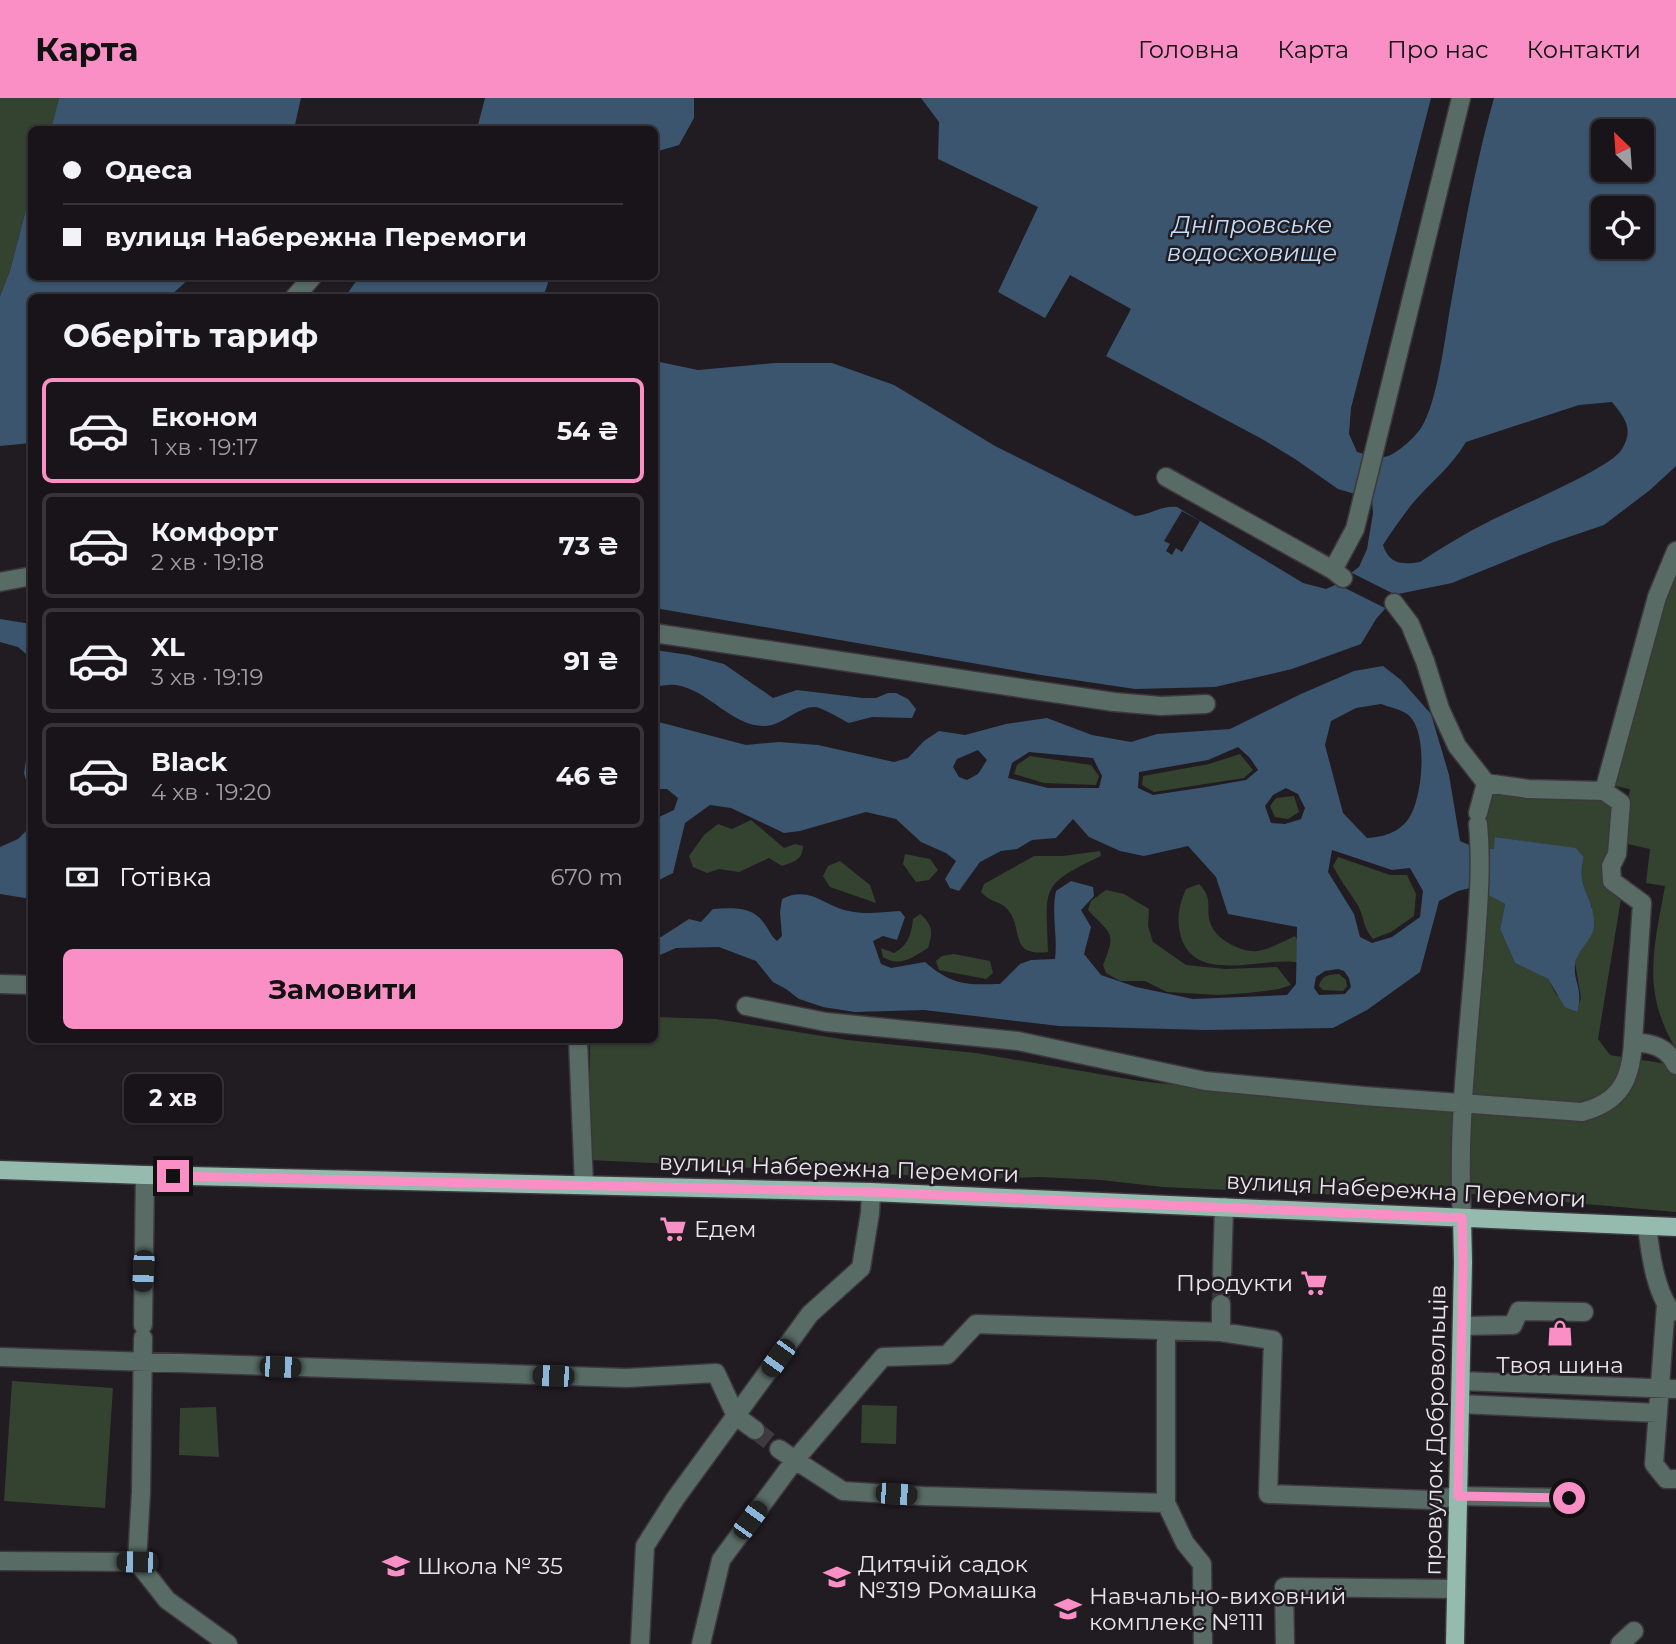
<!DOCTYPE html>
<html lang="uk">
<head>
<meta charset="utf-8">
<style>
	:root { --surface:#19141a; --page:#262127; --text:#f1f3f6; --muted:#9f9ea2; --line:#373339; --accent:#fa8fc6 }
	body { margin:0; font-family:Montserrat,sans-serif; background:var(--page); color:var(--text); height:100vh; display:flex; flex-direction:column; font-size:26px; white-space:nowrap }
	* { box-sizing:border-box; margin:0 }
	p { font-size:23px; color:var(--muted) }
	.icon { flex:none; width:38px; height:38px; fill:none; stroke:currentColor; stroke-width:2; stroke-linecap:round; stroke-linejoin:round }
	.map { position:relative; flex:1; overflow:hidden }
	.drawer { position:absolute; left:28px; top:196px; width:630px; height:749px; display:flex; flex-direction:column; background:var(--surface); border-radius:10px; box-shadow:0 2px 5px #0004,0 0 0 2px var(--line) }
	.drawer>* { flex:none }
	.banner { position:absolute; left:28px; top:28px; width:630px; height:154px; border-radius:10px; box-shadow:0 2px 5px #0004,0 0 0 2px var(--line); display:grid; align-content:center; height:154px; padding:0 35px; background:var(--surface) }
	.needle { width:46px; rotate:335deg }
	.tools { position:absolute; left:1591px; top:21px; display:grid; gap:14px }
	.tools a { display:grid; place-items:center; width:63px; height:63px; border-radius:10px; background:var(--surface); box-shadow:0 2px 5px #0004,0 0 0 2px var(--line); font-size:35px }
	.end { position:absolute; width:32px; height:32px; margin:-16px; border:9px solid #fa8fc6; background:#111; box-shadow:0 0 0 4px #111 }
	.from { border-radius:50% }
	.bubble { position:absolute; height:49px; border-radius:10px; background:var(--surface); box-shadow:0 2px 5px #0004,0 0 0 2px var(--line); font-size:23px; font-weight:700; line-height:49px; text-align:center }
	.car { position:absolute; width:21px; height:42px; margin:-21px -10px; border-radius:9px; box-shadow:0 0 5px 2px #0007; background:linear-gradient(#222 24%,#8ab4d8 0 40%,#222 0 76%,#8ab4d8 0 86%,#222 0) }
	.banner b { display:flex; align-items:center; gap:24px; height:66px; font-size:26px }
	.banner b+b { border-top:2px solid var(--line) }
	.banner i { width:18px; height:18px; background:var(--text) }
	ul { padding:0; list-style:none }
	li { display:flex; align-items:center; gap:21px; height:105px; margin:0 14px 10px; padding:0 21px; border:4px solid var(--line); border-radius:10px }
	li div { flex:1 }
	li b { display:block; font-size:26px }
	li em { font-style:normal; font-weight:700 }
	li.active { border-color:var(--accent) }
	li>.icon { width:63px; height:63px; stroke-width:1.5 }
	h2 { padding:0 35px; font-size:32px; line-height:84px }
	.pay { display:flex; align-items:center; gap:18px; height:77px; padding:0 35px; font-size:26px }
	.pay p { margin-inline-start:auto }
	.cta { display:flex; gap:14px; margin-top:auto; padding:14px 35px }
	.cta a { flex:1; height:80px; border-radius:10px; background:var(--accent); color:#111; font-size:28px; font-weight:700; line-height:80px; text-align:center }
	header { display:flex; align-items:center; gap:42px; box-sizing:border-box; height:98px; padding:0 35px; background:var(--accent); color:#111 }
	header strong { font-size:33px }
	nav { display:flex; gap:38px; margin-inline-start:auto; font-size:24px }
	.map>svg:first-child { display:block }
</style>
</head>
<body>
<header>
<strong>Карта</strong>
<nav><a>Головна</a><a>Карта</a><a>Про нас</a><a>Контакти</a></nav>
</header>
<div class="map">
<svg width="1676" height="1546" viewBox="0 0 1676 1546">
	<rect width="100%" height="100%" fill="#211b22"/>
	<path fill="#344330" d="M 0,0 L 59,0 L 51,31 L 32,32 L 31,92 L 10,173 L 0,198 Z
		M 1676,478 L 1676,951 C 1641,893 1654,850 1665,788 L 1646,785 L 1650,751 L 1623,745 L 1630,691 L 1615,688 L 1667,494 Z
		M 1240,656 L 1253,672 L 1244,680 L 1154,694 L 1142,687 L 1143,678 L 1209,666 Z
		M 1030,658 L 1091,667 L 1099,678 L 1096,687 L 1044,685 L 1014,676 L 1017,667 Z
		M 1486,685 L 1621,705 L 1617,756 L 1622,795 L 1598,941 L 1610,957 L 1668,966 L 1676,978 L 1676,1114 L 1461,1095 L 1479,791 L 1505,806 L 1500,831 L 1515,865 L 1548,881 L 1556,896 L 1576,914 L 1581,900 L 1575,865 L 1592,809 C 1583,791 1579,778 1584,759 L 1577,751 L 1495,739 L 1495,751 L 1480,750 Z
		M 1294,698 L 1299,714 L 1288,721 L 1275,719 L 1270,708 L 1276,700 Z
		M 751,722 L 784,750 L 795,746 L 803,748 C 803,762 793,764 782,768 L 769,760 L 739,774 L 719,771 L 707,775 L 693,769 L 689,758 L 704,737 L 718,726 L 732,731 Z
		M 1100,753 L 1101,758 C 1039,787 1046,789 1048,854 C 1008,859 1024,831 1008,812 C 1000,802 992,806 981,794 L 984,786 L 1034,758 L 1063,758 Z
		M 905,756 L 930,761 L 938,772 L 929,782 L 916,784 L 903,766 Z
		M 1338,759 L 1390,777 L 1407,777 L 1416,796 L 1414,818 L 1391,834 L 1373,841 C 1361,826 1365,819 1357,806 C 1349,793 1340,782 1333,768 Z
		M 840,763 L 870,787 L 876,805 L 830,789 L 823,778 L 828,768 Z
		M 1199,786 C 1215,802 1204,810 1211,827 C 1217,842 1242,855 1258,853 C 1270,851 1284,843 1295,838 L 1301,850 L 1300,865 C 1265,857 1196,888 1181,839 C 1176,821 1179,807 1186,791 Z
		M 1106,792 L 1124,796 L 1149,811 L 1148,828 L 1153,844 L 1186,867 L 1225,871 L 1277,869 L 1291,887 L 1279,891 L 1248,895 L 1219,897 L 1167,894 L 1145,883 L 1120,883 L 1106,875 L 1103,867 C 1117,833 1111,837 1088,812 L 1091,803 Z
		M 920,816 C 933,827 933,834 928,850 C 913,859 900,870 883,859 L 881,850 L 894,855 C 908,847 911,838 913,821 Z
		M 954,856 L 990,863 L 993,875 L 986,881 L 939,872 L 936,863 L 942,858 Z
		M 1339,876 L 1346,882 L 1347,888 L 1343,893 L 1323,892 L 1319,888 C 1322,877 1328,877 1339,876 Z
		M 655,919 L 716,921 L 847,942 L 976,955 L 1140,983 L 1348,1006 L 1442,1011 L 1458,1018 L 1451,1102 L 1163,1089 L 1101,1082 L 1039,1079 L 984,1081 L 590,1062 L 590,942 L 654,942 Z
		M 12,1283 L 113,1290 L 105,1410 L 4,1403 Z
		M 862,1307 L 897,1308 L 896,1346 L 861,1345 Z
		M 216,1309 L 219,1359 L 179,1357 L 180,1310 Z"/>
	<path fill="#3b556f" fill-rule="evenodd" d="M 59,0 L 301,0 L 294,31 L 51,31 Z
		M 485,0 L 694,0 L 694,20 L 679,47 L 655,54 L 654,32 L 477,31 Z
		M 921,0 L 1431,0 L 1351,310 L 1349,336 L 1357,354 C 1366,356 1379,361 1388,358 C 1399,354 1415,339 1421,330 C 1438,304 1445,237 1451,205 C 1463,137 1475,67 1494,0 L 1676,0 L 1676,368 L 1650,392 L 1604,427 L 1551,445 L 1452,485 L 1398,496 L 1376,521 L 1361,546 L 1292,571 L 1215,589 L 1135,591 L 1041,577 L 655,510 L 655,263 L 698,272 L 775,265 L 832,265 L 894,287 L 995,348 L 1135,418 C 1150,417 1161,407 1177,409 L 1303,485 L 1326,491 L 1335,487 L 1359,469 L 1367,451 L 1373,415 L 1372,401 L 1338,391 L 1295,361 L 1262,341 L 1106,258 L 1131,211 L 1070,177 L 1045,220 L 998,194 L 1038,109 L 938,61 L 939,24 ZM 1603,33 L 1642,33 L 1642,72 L 1603,72 ZM 1603,110 L 1642,110 L 1642,149 L 1603,149 ZM 1612,304 C 1625,320 1634,331 1622,351 C 1612,370 1514,410 1490,423 C 1466,435 1442,449 1420,464 C 1402,467 1389,466 1383,447 C 1392,433 1402,419 1412,406 C 1430,385 1452,368 1466,344 L 1579,307 Z
		M 31,92 L 32,178 L 191,179 L 169,199 L 32,200 L 31,345 L 0,348 L 0,198 L 10,173 Z
		M 359,179 L 359,178 L 550,179 L 543,199 L 345,199 Z
		M 0,521 L 31,526 L 31,560 L 18,549 L 0,544 Z
		M 655,552 L 689,557 L 724,566 L 773,600 L 797,592 L 863,600 L 876,600 L 888,595 L 896,595 L 908,601 L 916,611 L 912,620 L 872,619 L 849,625 C 841,621 821,609 815,609 C 796,609 783,628 764,628 C 731,628 709,592 676,587 C 669,586 661,588 655,589 Z
		M 1383,568 L 1401,582 L 1431,616 L 1449,677 L 1460,743 L 1469,747 L 1494,751 L 1495,739 L 1576,750 L 1584,759 C 1575,791 1595,799 1594,827 C 1594,841 1577,852 1575,866 C 1573,884 1584,891 1577,914 L 1565,909 L 1548,881 L 1515,865 L 1500,831 L 1505,806 L 1474,789 L 1458,793 L 1439,803 L 1420,874 L 1367,912 L 1333,930 L 1205,932 L 1059,928 L 924,912 L 855,914 L 823,909 L 799,901 L 786,891 L 773,884 L 756,863 L 719,849 L 676,850 L 660,857 L 655,856 L 655,839 L 661,839 L 689,821 L 701,824 L 713,811 C 730,810 752,808 763,824 C 769,831 770,837 777,843 L 782,838 L 780,814 L 782,801 C 810,787 823,808 849,813 C 866,817 883,814 900,813 L 905,819 L 897,842 L 883,838 L 873,843 L 881,866 L 891,870 L 925,864 C 952,887 965,887 1000,886 L 1020,866 L 1031,862 L 1055,861 C 1058,838 1051,816 1056,793 L 1071,783 L 1093,789 L 1094,798 L 1081,812 L 1091,829 L 1084,856 L 1101,877 L 1136,889 L 1193,901 L 1287,897 L 1296,886 L 1297,829 L 1228,816 L 1216,779 L 1188,748 L 1144,758 L 1120,753 L 1089,739 L 1073,721 L 1056,740 L 1032,742 L 1017,751 L 1001,753 L 980,764 L 959,793 L 950,790 L 945,781 L 956,763 L 946,755 L 921,744 L 896,721 L 866,714 L 800,733 L 784,735 L 731,710 L 710,707 L 685,725 L 673,775 L 657,783 L 655,788 L 655,724 L 659,719 L 674,712 L 678,700 L 667,691 L 655,691 L 655,623 L 746,647 L 779,644 L 818,647 L 894,664 L 908,660 L 924,643 L 939,633 L 965,637 L 1006,626 L 1047,620 L 1092,637 L 1131,644 L 1157,636 L 1230,631 L 1301,596 L 1354,573 ZM 1381,606 C 1389,609 1400,611 1407,616 C 1429,632 1423,699 1409,720 C 1399,735 1383,739 1367,740 L 1343,715 L 1325,647 L 1331,623 L 1356,610 ZM 1238,649 L 1250,660 L 1258,672 L 1246,682 L 1206,689 L 1153,697 L 1138,690 L 1139,674 L 1208,662 ZM 978,652 L 987,662 L 978,676 L 967,682 L 959,679 L 953,669 L 957,661 ZM 1029,654 L 1093,660 L 1102,678 L 1099,690 L 1048,690 L 1008,680 L 1012,665 ZM 1286,690 L 1298,696 L 1305,710 L 1301,721 L 1285,726 L 1271,725 L 1265,708 L 1273,697 ZM 1332,752 L 1392,772 L 1410,770 L 1423,793 L 1420,819 L 1392,839 L 1372,845 L 1360,839 L 1354,816 L 1328,774 ZM 1338,871 L 1344,873 L 1349,880 L 1351,889 L 1345,896 L 1319,897 L 1314,890 L 1316,879 L 1325,873 Z
		M 31,629 L 32,700 L 31,700 L 24,675 Z
		M 31,728 L 31,801 L 0,796 L 0,749 L 18,741 Z"/>
	<path fill="#211b22" d="M 1182,413 L 1200,423 L 1182,454 L 1176,450 L 1172,457 L 1166,453 L 1170,446 L 1164,443 Z
		M 1348,473 L 1398,498 L 1389,512 L 1339,487 Z"/>
	<g fill="none" stroke-linecap="round" stroke-linejoin="round">
		<path stroke="#3f3940" stroke-width="18" stroke-dasharray="18 9" stroke-linecap="butt" d="M 1221,1206 L 1222,1176
			M 755,1332 L 779,1351"/>
		<g stroke="#3d373e" stroke-width="21">
			<path id="minor" d="M 294,200 L 313,178
				M 1166,379 L 1333,472
				M 1343,480 L 1333,472 L 1355,431 L 1461,0
				M 0,484 L 32,478
				M 1394,505 L 1410,526 L 1425,563 L 1440,611 L 1457,648 L 1486,685 L 1528,691 L 1604,693 L 1621,705 L 1617,756 L 1611,768 L 1612,783 L 1642,805 L 1633,944 C 1652,945 1667,949 1676,967
				M 654,535 L 1114,604 L 1161,608 L 1206,606
				M 1604,693 L 1657,499 L 1676,453
				M 1478,715 L 1486,685
				M 0,886 L 32,887
				M 746,908 L 826,924 L 1018,943 L 1205,983 L 1364,998 L 1582,1014 C 1620,1004 1631,982 1633,944
				M 578,942 L 584,1087
				M 1462,1120 C 1457,1032 1468,942 1475,854 C 1478,812 1482,768 1478,726
				M 1647,1128 C 1650,1153 1655,1194 1672,1214
				M 1222,1176 L 1224,1109
				M 1666,1207 L 1654,1366 L 1666,1381 L 1676,1381
				M 143,1227 L 145,1077
				M 1462,1228 L 1513,1227 L 1519,1213 L 1584,1214
				M 1166,1232 L 1166,1405 L 1185,1445 L 1202,1466 L 1203,1546
				M 1221,1234 L 1221,1206
				M 143,1240 L 141,1394 L 137,1464 L 167,1502 L 228,1546
				M 0,1259 L 627,1280 L 716,1275 L 736,1318 L 755,1332
				M 1461,1283 L 1676,1291
				M 1460,1306 L 1658,1315
				M 779,1351 L 795,1362 L 883,1259 L 947,1257 L 976,1226 L 1221,1234 L 1273,1242 L 1268,1396 L 1431,1402 L 1458,1398 L 1569,1400
				M 0,1463 L 137,1464
				M 640,1546 L 645,1448 L 675,1401 L 810,1216 L 861,1170 L 870,1115 L 871,1094
				M 701,1546 L 721,1462 L 795,1362 L 843,1393 L 923,1398 L 1166,1405
				M 1285,1546 L 1284,1489 L 1456,1491
				M 1620,1546 L 1634,1533"/>
		</g>
		<g stroke="#3d373e" stroke-width="21">
			<path id="major" d="M 0,1072 L 145,1077 L 871,1094 L 1676,1129
				M 1455,1546 L 1463,1164 L 1462,1120"/>
		</g>
		<use href="#minor" stroke="#596b65" stroke-width="18"/>
		<use href="#major" stroke="#95bbae" stroke-width="18"/>
	</g>
	<g fill="none" stroke-linecap="round" stroke-linejoin="round">
		<path stroke="#fa8fc6" stroke-width="9" d="M 173,1078 L 871,1094 L 1462,1120 L 1463,1164 L 1458,1398 L 1569,1400"/>
	</g>
	<defs>
		<g id="supermarket-bare" transform="scale(2.1)"><path d="M-6-5.5h2.5l.6 2H6L4.5 2H-2.5L-4.4-4H-6ZM-1.5 3.2a1.3 1.3 0 1 0 .1 0ZM3 3.2a1.3 1.3 0 1 0 .1 0Z" fill="#fa8fc6" stroke="#211b22" stroke-width="2.5" paint-order="stroke"/></g>
		<g id="shop-bare" transform="scale(2.1)"><path d="M-5-2.5h2.3a2.7 3.5 0 0 1 5.4 0H5L5.5 6h-11ZM-1.5-2.5h3a1.5 2.3 0 0 0-3 0Z" fill="#fa8fc6" stroke="#211b22" stroke-width="2.5" paint-order="stroke"/></g>
		<g id="school-bare" transform="scale(2.1)"><path d="M0-5L7-2L0 1L-7-2ZM-4 1L0 2.5L4 1V4Q0 6-4 4Z" fill="#fa8fc6" stroke="#211b22" stroke-width="2.5" paint-order="stroke"/></g>
	</defs>
	<g fill-rule="evenodd">
		<use href="#supermarket-bare" x="673" y="1131"/>
		<use href="#supermarket-bare" x="1314" y="1185"/>
		<use href="#shop-bare" x="1560" y="1235"/>
		<use href="#school-bare" x="396" y="1468"/>
		<use href="#school-bare" x="837" y="1479"/>
		<use href="#school-bare" x="1068" y="1511"/>
	</g>
	<g text-anchor="middle" stroke-width="5" stroke-linejoin="round" paint-order="stroke">
		<g font-size="23" fill="#e9e5ea" stroke="#211b22">
			<text transform="translate(839 1070) rotate(2)" y="8">вулиця Набережна Перемоги</text>
			<text transform="translate(1406 1092) rotate(3)" y="8">вулиця Набережна Перемоги</text>
			<text transform="translate(1435 1332) rotate(-89)" y="8">провулок Добровольців</text>
		</g>
		<g font-size="23" fill="#e9e5ea" stroke="#211b22" text-anchor="start">
			<text x="694" y="1139">Едем</text>
			<text x="1293" y="1193" text-anchor="end">Продукти</text>
			<text x="1560" y="1275" text-anchor="middle">Твоя шина</text>
			<text x="858" y="1474">Дитячій садок<tspan x="858" dy="26">№319 Ромашка</tspan></text>
			<text x="417" y="1476">Школа № 35</text>
			<text x="1089" y="1506">Навчально-виховний<tspan x="1089" dy="26">комплекс №111</tspan></text>
		</g>
		<g font-size="24" font-style="italic" fill="#c0ddf9" stroke="#211b22">
			<text x="1252" y="135">Дніпровське<tspan x="1252" dy="28">водосховище</tspan></text>
		</g>
	</g>
</svg>
<div class="tools">
<a><svg class="needle" viewBox="-14 -14 28 28"><path d="M0-13l5 13h-10z" fill="#e53935"/><path d="M0 13l5-13h-10z" fill="#9f9ea2"/></svg></a>
<a><svg class="icon" aria-label="locate" viewBox="0 0 24 24"><circle cx="12" cy="12" r="6"/><path d="M12 2v4M12 18v4M2 12h4M18 12h4"/></svg></a>
</div>
<i class="end from" style="left:1569px;top:1400px"></i>
<i class="end" style="left:173px;top:1078px"></i>
<div class="bubble" style="left:124px;top:976px;width:98px">2 хв</div>
<i class="car" style="left:143px;top:1173px;rotate:183deg"></i>
<i class="car" style="left:778px;top:1260px;rotate:216deg"></i>
<i class="car" style="left:280px;top:1269px;rotate:92deg"></i>
<i class="car" style="left:553px;top:1278px;rotate:272deg"></i>
<i class="car" style="left:896px;top:1396px;rotate:94deg"></i>
<i class="car" style="left:750px;top:1422px;rotate:36deg"></i>
<i class="car" style="left:137px;top:1464px;rotate:271deg"></i>
<div class="banner">
<b><i class="from"></i>Одеса</b>
<b><i></i>вулиця Набережна Перемоги</b>
</div>
<section class="drawer">
<h2>Оберіть тариф</h2>
<ul>
<li class="active"><svg class="icon" aria-label="car" viewBox="0 0 24 24"><path d="M5 17H2v-5l4-1 3-4h7l3 4 3 1v5h-3M9 17h6M6 11h13"/><circle cx="7" cy="17" r="2"/><circle cx="17" cy="17" r="2"/></svg><div><b>Економ</b><p>1 хв · 19:17</p></div><em>54 ₴</em></li>
<li><svg class="icon" aria-label="car" viewBox="0 0 24 24"><path d="M5 17H2v-5l4-1 3-4h7l3 4 3 1v5h-3M9 17h6M6 11h13"/><circle cx="7" cy="17" r="2"/><circle cx="17" cy="17" r="2"/></svg><div><b>Комфорт</b><p>2 хв · 19:18</p></div><em>73 ₴</em></li>
<li><svg class="icon" aria-label="car" viewBox="0 0 24 24"><path d="M5 17H2v-5l4-1 3-4h7l3 4 3 1v5h-3M9 17h6M6 11h13"/><circle cx="7" cy="17" r="2"/><circle cx="17" cy="17" r="2"/></svg><div><b>XL</b><p>3 хв · 19:19</p></div><em>91 ₴</em></li>
<li><svg class="icon" aria-label="car" viewBox="0 0 24 24"><path d="M5 17H2v-5l4-1 3-4h7l3 4 3 1v5h-3M9 17h6M6 11h13"/><circle cx="7" cy="17" r="2"/><circle cx="17" cy="17" r="2"/></svg><div><b>Black</b><p>4 хв · 19:20</p></div><em>46 ₴</em></li>
</ul>
<div class="pay"><svg class="icon" aria-label="cash" viewBox="0 0 24 24"><path d="M3 7h18v10H3z"/><circle cx="12" cy="12" r="2"/></svg>Готівка<p>670 m</p></div>
<div class="cta"><a>Замовити</a></div>
</section>
</div>
</body>
</html>
